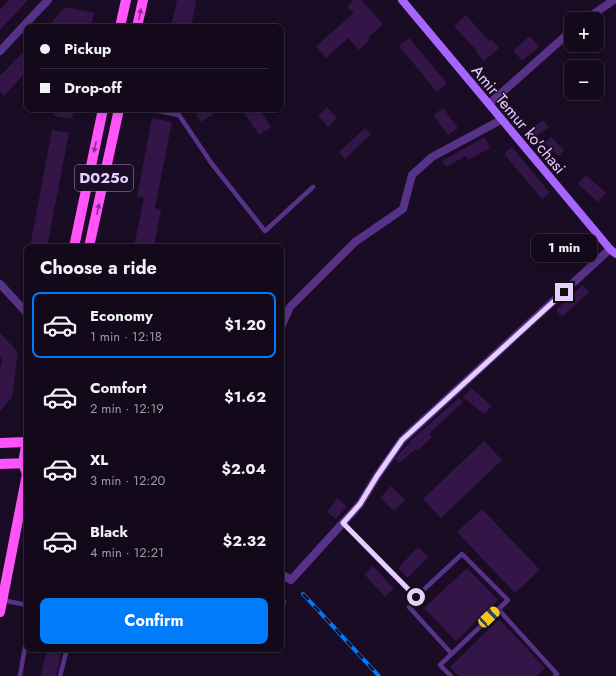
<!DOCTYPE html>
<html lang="en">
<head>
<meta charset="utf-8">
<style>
	:root { --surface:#13091b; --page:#1c1224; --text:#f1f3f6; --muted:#9d9aa3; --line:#322a3a; --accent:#007bf9 }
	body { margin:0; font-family:Jost,sans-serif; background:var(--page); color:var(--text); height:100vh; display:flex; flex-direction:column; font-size:15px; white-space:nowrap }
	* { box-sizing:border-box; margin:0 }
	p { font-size:13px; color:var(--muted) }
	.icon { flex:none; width:22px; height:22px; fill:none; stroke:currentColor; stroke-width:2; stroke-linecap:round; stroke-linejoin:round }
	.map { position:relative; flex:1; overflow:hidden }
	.panel { position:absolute; left:24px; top:244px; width:260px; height:408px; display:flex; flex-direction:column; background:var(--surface); border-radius:8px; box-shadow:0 2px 10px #0003,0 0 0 1px var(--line) }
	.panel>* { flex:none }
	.banner { position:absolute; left:24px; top:24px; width:260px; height:88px; border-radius:8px; box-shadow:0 2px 10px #0003,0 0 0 1px var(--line); display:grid; align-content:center; height:88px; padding:0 16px; background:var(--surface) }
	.buttons { position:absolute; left:564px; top:12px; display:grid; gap:8px }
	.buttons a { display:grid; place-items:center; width:40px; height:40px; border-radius:8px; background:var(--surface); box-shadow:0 2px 10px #0003,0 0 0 1px var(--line); font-size:20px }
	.end { position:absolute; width:18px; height:18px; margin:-9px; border:5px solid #e8ceff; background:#111; box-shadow:0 0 0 2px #111 }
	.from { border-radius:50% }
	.bubble { position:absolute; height:28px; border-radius:8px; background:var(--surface); box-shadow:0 2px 10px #0003,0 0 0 1px var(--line); font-size:13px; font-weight:700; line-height:28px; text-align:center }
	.car { position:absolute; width:12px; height:24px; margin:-12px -6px; border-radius:5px; box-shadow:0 0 3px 1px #0007; background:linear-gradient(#f5c518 24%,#345 0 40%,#f5c518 0 76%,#345 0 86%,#f5c518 0) }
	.banner b { display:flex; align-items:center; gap:14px; height:38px; font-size:15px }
	.banner b+b { border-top:1px solid var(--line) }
	.banner i { width:10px; height:10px; background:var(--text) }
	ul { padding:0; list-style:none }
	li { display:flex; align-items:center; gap:12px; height:66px; margin:0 8px 6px; padding:0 8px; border:2px solid transparent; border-radius:8px }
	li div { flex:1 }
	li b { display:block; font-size:15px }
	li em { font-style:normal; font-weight:700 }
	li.current { border-color:var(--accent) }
	li>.icon { width:36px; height:36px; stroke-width:1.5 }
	h2 { padding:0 16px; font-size:18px; line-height:48px }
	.cta { display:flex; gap:8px; margin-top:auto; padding:8px 16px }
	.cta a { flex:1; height:46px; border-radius:8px; background:var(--accent); color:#fff; font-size:16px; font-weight:700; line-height:46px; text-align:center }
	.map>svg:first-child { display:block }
</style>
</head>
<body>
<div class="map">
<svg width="616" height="676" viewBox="0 0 616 676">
	<rect width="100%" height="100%" fill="#190c24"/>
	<path fill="#331647" d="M 9,0 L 28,0 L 0,30 L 0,10 Z
		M 177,0 L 196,0 L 191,27 L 171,27 Z
		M 354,0 L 361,0 L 383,24 L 368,38 L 370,40 L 359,50 L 348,38 L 326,58 L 316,46 L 354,13 L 347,6 Z
		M 65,7 L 94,13 L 91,27 L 47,27 Z
		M 466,15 L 489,41 L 491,39 L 499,48 L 484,61 L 476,52 L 477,51 L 454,26 Z
		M 530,36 L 539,47 L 522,61 L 513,50 Z
		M 409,38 L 447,83 L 437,92 L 399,46 Z
		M 27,48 L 27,71 L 4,96 L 0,92 L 0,76 Z
		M 327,107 L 337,118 L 328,127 L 318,115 Z
		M 443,108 L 458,128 L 448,135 L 433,115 Z
		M 55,109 L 74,109 L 72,119 L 54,116 Z
		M 193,109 L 222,109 L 201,122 Z
		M 248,109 L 259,109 L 271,127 L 259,135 L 244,112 Z
		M 152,118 L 172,122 L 155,208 L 161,210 L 154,247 L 134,247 L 144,198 L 137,197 Z
		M 543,120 L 549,127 L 536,136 L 531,129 Z
		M 365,128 L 371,134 L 345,159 L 339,152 Z
		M 52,130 L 69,133 L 47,247 L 30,247 Z
		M 485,137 L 490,148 L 468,160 L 466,156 L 446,167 L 442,161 Z
		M 551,137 L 564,150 L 559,156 L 545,143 Z
		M 512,147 L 550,193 L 542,199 L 504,154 Z
		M 586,175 L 606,193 L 598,202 L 578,184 Z
		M 583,285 L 589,292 L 562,317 L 556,310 Z
		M 0,333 L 18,352 L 12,397 L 0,411 L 0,370 L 2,360 L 0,357 Z
		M 471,388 L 492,406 L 484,414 L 463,397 Z
		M 459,398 L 463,402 L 429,434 L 432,437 L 417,451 L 416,449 L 399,463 L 395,459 L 403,449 L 410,443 L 409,442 Z
		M 484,441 L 502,460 L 441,518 L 423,499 Z
		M 391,486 L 405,500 L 394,511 L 380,498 Z
		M 337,498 L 347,506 L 336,519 L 327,512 Z
		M 482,509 L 540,570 L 515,593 L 457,532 Z
		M 418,547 L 428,557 L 408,578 L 398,568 Z
		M 373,566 L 394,589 L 385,597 L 364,574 Z
		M 467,568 L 498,600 L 456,641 L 424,608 Z
		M 499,619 L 545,668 L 537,676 L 459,676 L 450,667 Z
		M 47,649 L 62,649 L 56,676 L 41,676 Z"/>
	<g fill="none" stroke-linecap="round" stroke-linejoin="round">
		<path stroke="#583288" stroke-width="4.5" d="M 148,109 L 179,115 L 212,164 L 265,231 L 313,187
			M 343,523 L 416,597
			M 281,596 L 284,602 L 281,614
			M 2,600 L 27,605
			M 498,609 L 557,674 L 555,676
			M 20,676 L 27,635
			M 60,676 L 67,649
			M 451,676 L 440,665 L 508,600 L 462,554 L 416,597 L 409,607 L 451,653"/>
		<path stroke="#583288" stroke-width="8" d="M 586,19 L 614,0
			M 0,51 L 48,0
			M 489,104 L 571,31
			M 0,284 L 27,313
			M 281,327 L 290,307 L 355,242 L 403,209 L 412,175 L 432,157 L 501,120
			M 281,574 L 291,580 L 360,504 L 377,476 L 402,440 L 610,249"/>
		<path stroke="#a765ff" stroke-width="8" d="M 402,0 L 610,249 L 616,254"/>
		<path stroke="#ff55fa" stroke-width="10" d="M 120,27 L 126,0
			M 137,27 L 143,0
			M 74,247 L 103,109
			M 89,247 L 119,109
			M 0,443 L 27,442
			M 0,464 L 27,463
			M 0,612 L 27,474 L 23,463 L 27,440"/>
		<g stroke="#007bf9" stroke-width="4">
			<path id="rail" d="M 303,594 L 379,676"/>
		</g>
		<use href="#rail" stroke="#190c24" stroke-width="2.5" stroke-dasharray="8" stroke-linecap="butt"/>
	</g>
	<defs><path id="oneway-solid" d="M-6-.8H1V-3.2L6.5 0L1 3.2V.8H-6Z"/></defs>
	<g fill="#8c308f">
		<use href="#oneway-solid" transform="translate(140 14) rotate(-78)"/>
		<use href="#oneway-solid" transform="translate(95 147) rotate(102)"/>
		<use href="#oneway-solid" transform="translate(98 209) rotate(-78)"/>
	</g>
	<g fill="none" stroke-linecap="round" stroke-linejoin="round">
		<path stroke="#e8ceff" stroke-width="5" d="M 416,597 L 343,523 L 360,504 L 377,476 L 402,440 L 564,292"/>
	</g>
	<g text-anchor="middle" stroke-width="3" stroke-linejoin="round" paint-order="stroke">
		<rect fill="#190c24" stroke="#aa94bd" stroke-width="1" x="75" y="165" width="58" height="26" rx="3"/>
		<g font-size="15" font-weight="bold" fill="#e8ceff">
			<text x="104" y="183">D025o</text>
		</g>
		<g font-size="16" fill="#e8ceff" stroke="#190c24">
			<text transform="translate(519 119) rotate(50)" y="6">Amir Temur ko'chasi</text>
		</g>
	</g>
</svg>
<div class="buttons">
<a>+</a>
<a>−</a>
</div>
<i class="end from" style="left:416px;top:597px"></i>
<i class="end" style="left:564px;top:292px"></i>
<div class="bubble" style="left:531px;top:234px;width:66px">1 min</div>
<i class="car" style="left:489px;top:617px;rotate:47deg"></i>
<div class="banner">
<b><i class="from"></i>Pickup</b>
<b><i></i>Drop-off</b>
</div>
<section class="panel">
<h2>Choose a ride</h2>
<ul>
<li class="current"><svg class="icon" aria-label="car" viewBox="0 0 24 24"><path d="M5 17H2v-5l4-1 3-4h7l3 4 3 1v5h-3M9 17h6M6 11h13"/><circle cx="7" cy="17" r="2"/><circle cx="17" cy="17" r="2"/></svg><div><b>Economy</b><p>1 min · 12:18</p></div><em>$1.20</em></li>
<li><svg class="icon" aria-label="car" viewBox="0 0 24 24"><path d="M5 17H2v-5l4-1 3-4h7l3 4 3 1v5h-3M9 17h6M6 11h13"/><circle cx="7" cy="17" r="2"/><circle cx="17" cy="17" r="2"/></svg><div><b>Comfort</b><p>2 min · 12:19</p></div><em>$1.62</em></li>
<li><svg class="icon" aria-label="car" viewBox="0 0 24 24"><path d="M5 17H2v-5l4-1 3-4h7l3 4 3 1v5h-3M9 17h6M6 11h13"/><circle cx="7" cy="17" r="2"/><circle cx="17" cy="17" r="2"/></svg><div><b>XL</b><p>3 min · 12:20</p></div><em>$2.04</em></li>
<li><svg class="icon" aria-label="car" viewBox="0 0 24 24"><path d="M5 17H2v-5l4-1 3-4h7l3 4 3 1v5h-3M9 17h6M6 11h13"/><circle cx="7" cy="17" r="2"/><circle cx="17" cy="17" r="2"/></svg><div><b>Black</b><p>4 min · 12:21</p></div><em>$2.32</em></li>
</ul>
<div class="cta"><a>Confirm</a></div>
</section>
</div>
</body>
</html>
